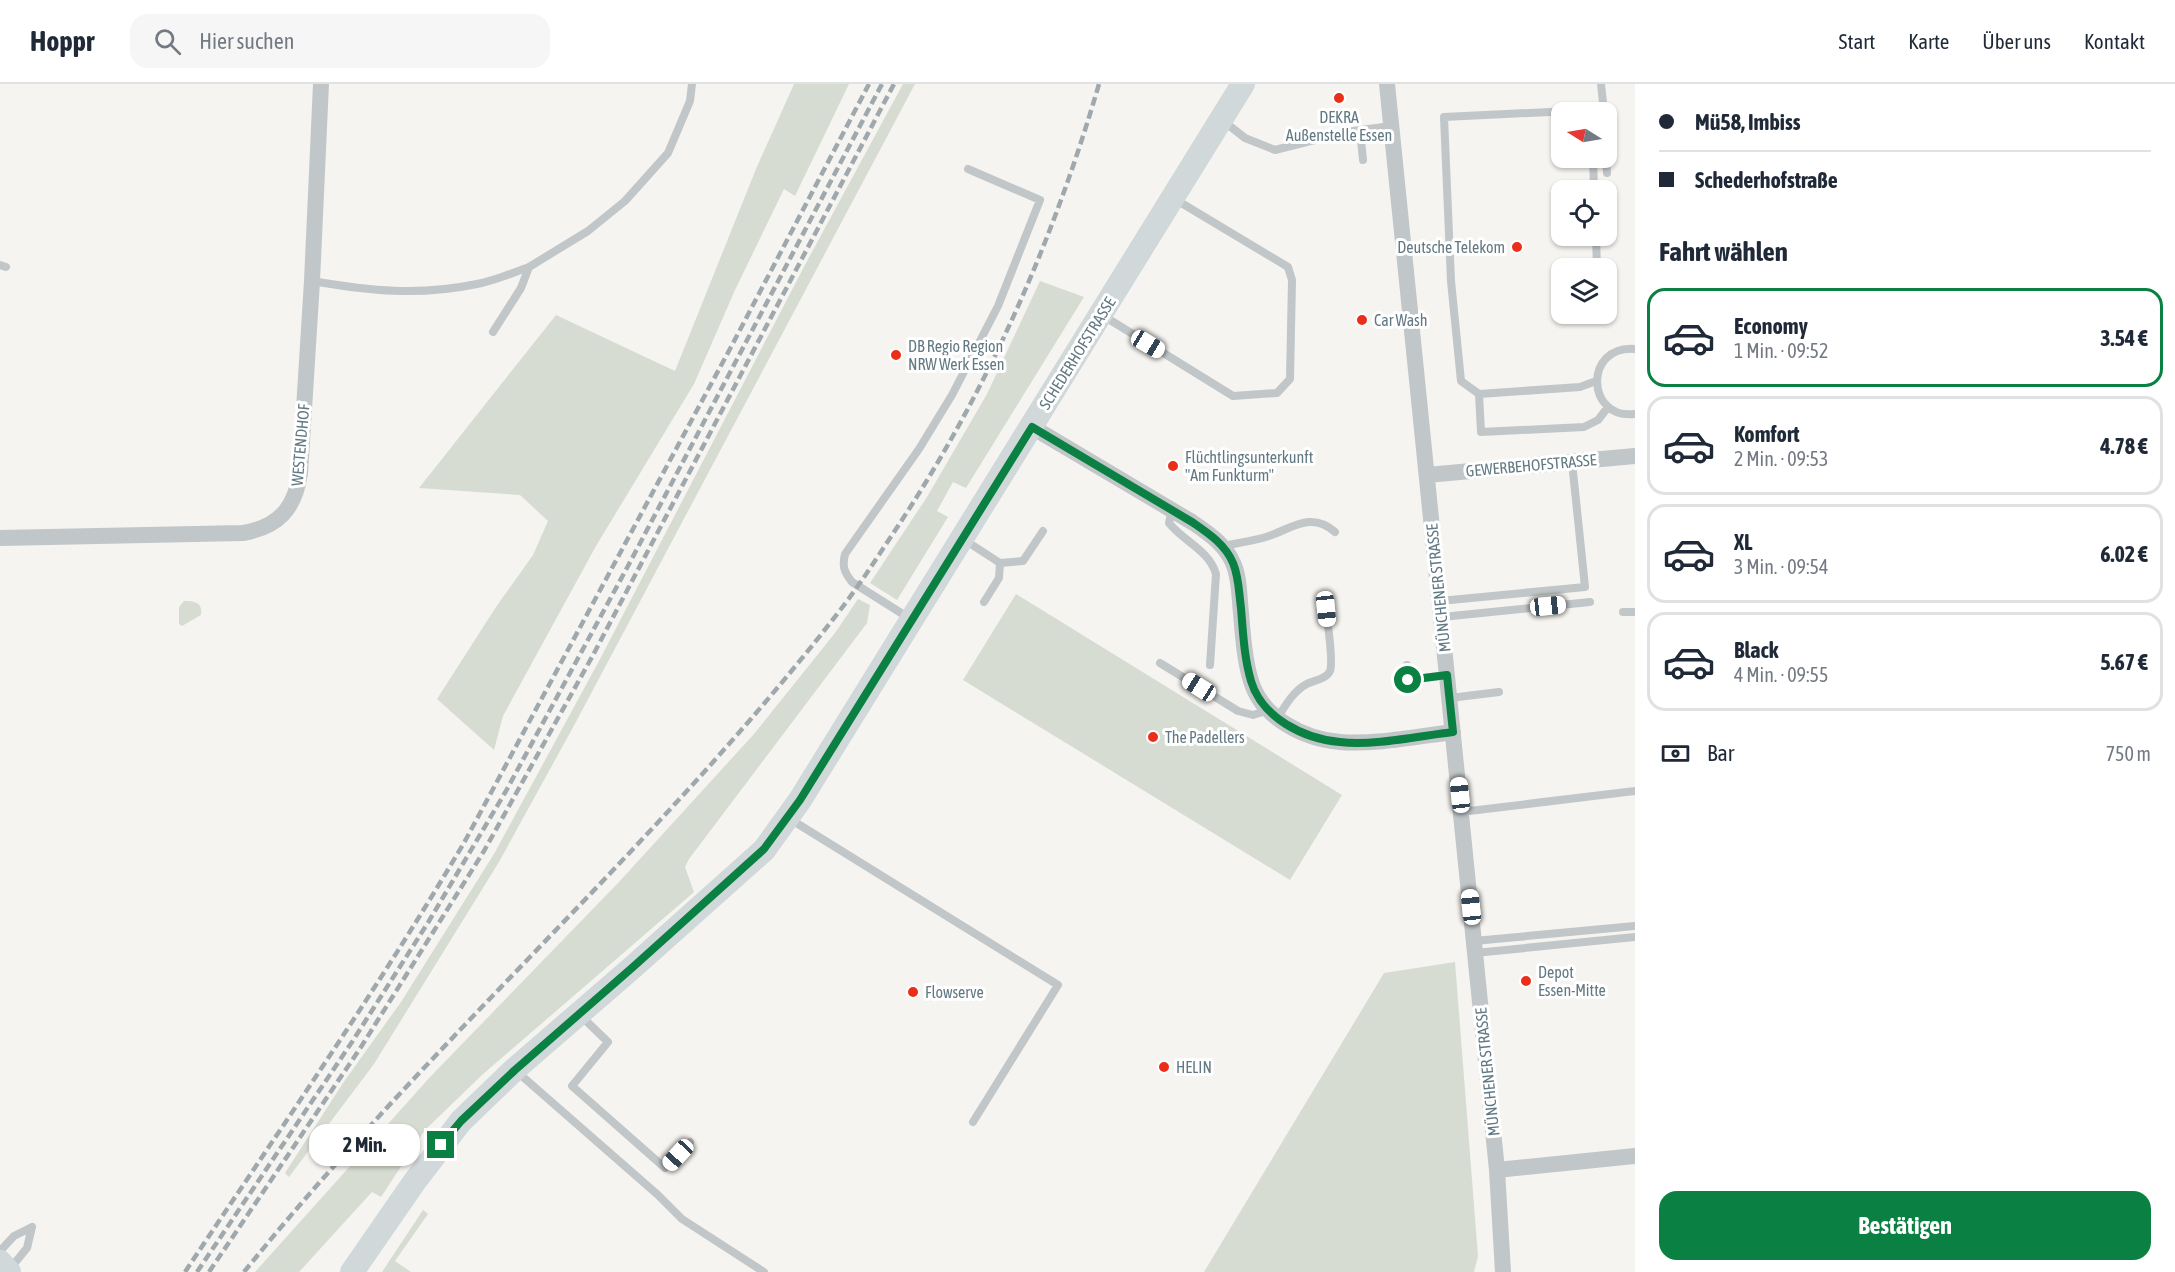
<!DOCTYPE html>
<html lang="de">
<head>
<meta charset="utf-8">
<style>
	:root { --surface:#fff; --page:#f6f6f7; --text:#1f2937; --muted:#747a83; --line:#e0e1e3; --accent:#0b8043 }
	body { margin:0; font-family:"Asap Condensed",sans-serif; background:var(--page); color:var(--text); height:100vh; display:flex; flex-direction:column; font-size:22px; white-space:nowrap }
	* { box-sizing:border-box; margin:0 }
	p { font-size:20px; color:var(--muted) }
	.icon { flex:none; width:33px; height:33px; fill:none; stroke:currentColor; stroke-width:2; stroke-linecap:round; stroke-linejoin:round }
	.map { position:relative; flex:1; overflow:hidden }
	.side { display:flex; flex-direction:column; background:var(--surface); width:540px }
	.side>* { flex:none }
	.guide { display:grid; align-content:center; height:132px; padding:0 24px; background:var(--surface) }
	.needle { width:39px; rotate:281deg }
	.fabs { position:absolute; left:1551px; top:18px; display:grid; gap:12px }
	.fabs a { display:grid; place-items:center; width:66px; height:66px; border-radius:12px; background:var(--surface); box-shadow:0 2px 4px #0004; font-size:30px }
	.end { position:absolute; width:27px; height:27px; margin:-14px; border:8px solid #0b8043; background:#fff; box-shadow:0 0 0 3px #fff }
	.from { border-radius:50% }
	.bubble { position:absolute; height:42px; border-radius:18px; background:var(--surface); box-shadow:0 2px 4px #0004; font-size:20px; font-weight:700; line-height:42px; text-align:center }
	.car { position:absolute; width:18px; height:36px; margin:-18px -9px; border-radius:8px; box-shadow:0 0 4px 2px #0007; background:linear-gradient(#fff 24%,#345 0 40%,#fff 0 76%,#345 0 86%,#fff 0) }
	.guide b { display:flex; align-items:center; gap:21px; height:57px; font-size:22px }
	.guide b+b { border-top:2px solid var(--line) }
	.guide i { width:15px; height:15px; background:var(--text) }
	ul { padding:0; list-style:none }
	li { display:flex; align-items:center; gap:18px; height:99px; margin:0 12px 9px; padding:0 12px; border:3px solid var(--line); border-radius:18px }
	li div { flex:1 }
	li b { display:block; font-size:22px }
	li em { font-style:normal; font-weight:700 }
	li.active { border-color:var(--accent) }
	li>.icon { width:54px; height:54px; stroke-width:1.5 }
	h2 { padding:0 24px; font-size:27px; line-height:72px }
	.pay { display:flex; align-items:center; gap:15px; height:66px; padding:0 24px; font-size:22px }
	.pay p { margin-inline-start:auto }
	.cta { display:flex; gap:12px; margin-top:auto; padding:12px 24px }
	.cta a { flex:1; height:69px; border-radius:18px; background:var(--accent); color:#fff; font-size:24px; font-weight:700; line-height:69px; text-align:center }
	header { display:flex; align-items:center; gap:36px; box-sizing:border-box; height:84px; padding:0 30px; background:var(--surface); border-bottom:2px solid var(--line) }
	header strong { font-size:28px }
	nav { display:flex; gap:33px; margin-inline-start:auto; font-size:21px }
	.search { width:420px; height:54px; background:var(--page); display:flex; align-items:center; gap:15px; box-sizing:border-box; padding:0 21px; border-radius:18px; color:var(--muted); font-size:22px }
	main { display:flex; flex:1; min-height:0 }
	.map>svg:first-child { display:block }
</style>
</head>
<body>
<header>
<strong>Hoppr</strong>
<div class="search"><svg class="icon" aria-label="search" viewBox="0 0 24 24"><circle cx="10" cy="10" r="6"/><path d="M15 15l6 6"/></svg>Hier suchen</div>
<nav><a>Start</a><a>Karte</a><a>Über uns</a><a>Kontakt</a></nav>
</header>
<main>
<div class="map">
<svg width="1635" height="1188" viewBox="0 0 1635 1188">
	<rect width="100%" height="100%" fill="#f5f4f0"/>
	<path fill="#d6dcd1" d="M 794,0 L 849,0 L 795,112 L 784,105 L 735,206 L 694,300 L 596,462 L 503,632 L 494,666 L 437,615 L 496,523 L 533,471 L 548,437 L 520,411 L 419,404 L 556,231 L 675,287 L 756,85 Z
		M 903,0 L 915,0 L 577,636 L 499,778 L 374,980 L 289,1093 L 285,1089 L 343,999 L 401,918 L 494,770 L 599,577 L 806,179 Z
		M 1040,197 L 1084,213 L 966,404 L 953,398 L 937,427 L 948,433 L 897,516 L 870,499 L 927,413 L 987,310 Z
		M 1016,510 L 1342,711 L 1290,796 L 963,596 Z
		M 858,515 L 870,521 L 867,539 L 689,775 L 685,783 L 694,808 L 482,991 L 425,1046 L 381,1113 L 372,1108 L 299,1188 L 255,1188 L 431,992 L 619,798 L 754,650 L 835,549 Z
		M 184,517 C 194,517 203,518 201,531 L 182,542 L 179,540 L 179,523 Z
		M 1455,878 L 1478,1172 L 1474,1188 L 1204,1188 L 1384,889 Z
		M 423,1126 L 428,1130 L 395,1177 L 411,1188 L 382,1188 Z"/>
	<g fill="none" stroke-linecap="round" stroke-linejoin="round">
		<path stroke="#c1c6c8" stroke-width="8" d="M 1601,0 L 1604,28
			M 1344,29 L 1346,48
			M 1222,36 L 1245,54 L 1275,66 L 1346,48 L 1391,42
			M 1360,46 L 1363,76
			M 1593,74 L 1594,106
			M 1606,74 L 1607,89
			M 1596,152 L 1597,184
			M 0,181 L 6,183
			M 312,197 C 370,207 419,212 477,200 C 494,197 512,189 529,183
			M 1102,231 L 1233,312 L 1277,309 L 1290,295 L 1292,196 L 1288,183 L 1173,114
			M 493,248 L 521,204 L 529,183 L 588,147 L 625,117 L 668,69 L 690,17 L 692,0
			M 1635,265 C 1583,261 1586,336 1635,330
			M 1596,297 L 1580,303 L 1479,310 L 1481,348 L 1584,343 L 1598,336 L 1608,323
			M 1479,310 L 1461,297 L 1451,197 L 1444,33 L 1591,26 L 1591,28
			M 1172,426 L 1169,439 C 1183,457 1209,466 1216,490 L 1210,581
			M 963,455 L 1000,479 L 999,494 L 984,518
			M 1222,462 C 1238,459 1254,457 1269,452 C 1292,444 1312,427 1335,448
			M 1000,479 L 1023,477 L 1043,447
			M 1440,517 L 1585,503 L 1572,378
			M 1623,528 L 1635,528
			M 1442,533 L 1590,518
			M 909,534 L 852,498 C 844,488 842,482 845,470 L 919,365 L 952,311 L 998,222 L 1040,116 L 968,85
			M 1160,579 L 1238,627 L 1253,631 L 1269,626
			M 1407,581 L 1408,596 L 1447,591
			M 1450,614 L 1499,608
			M 1278,633 C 1285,622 1293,608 1305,601 C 1313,596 1326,596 1330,587 C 1334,577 1327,537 1326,525
			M 1461,728 L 1635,707
			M 790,735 L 1058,901 L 973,1038
			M 1474,857 L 1635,842
			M 1475,869 L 1635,853
			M 579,930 L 608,958 L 572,1002 L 665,1084 L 690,1058
			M 515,986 L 658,1111 L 682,1135 L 764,1188
			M 0,1167 L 14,1152 L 32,1143
			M 9,1186 L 27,1164 L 32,1143"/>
		<path stroke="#c1c6c8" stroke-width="16" d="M 1387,0 L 1497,1086 L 1503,1188
			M 1032,343 L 1192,438 C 1208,449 1225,460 1233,479 C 1240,494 1239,513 1241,529 C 1243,551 1244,575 1251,597 C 1262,634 1304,655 1340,658 C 1374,661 1419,652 1453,648
			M 1427,391 L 1635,372
			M 0,454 L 243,449 C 278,443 295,425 300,389 L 312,197 L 321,0
			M 1497,1086 L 1635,1072"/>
		<path stroke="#d0d8da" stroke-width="24" d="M 0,1178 L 9,1188
			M 352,1188 L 415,1097 L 461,1037 L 515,985 L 633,883 L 764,766 L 800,716 L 1243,0"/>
		<path stroke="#9fa8ac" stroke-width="4.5" stroke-dasharray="9 4.5" stroke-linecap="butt" d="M 185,1188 C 280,1045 378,905 465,757 L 731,263 L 869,0
			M 197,1188 L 352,958 L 429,837 L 506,707 L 628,482 L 882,0
			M 209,1188 L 361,963 L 484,767 L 592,573 L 894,0
			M 244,1188 C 431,956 659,761 841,525 C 861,499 878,472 896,445 C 987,308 1053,158 1099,0"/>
	</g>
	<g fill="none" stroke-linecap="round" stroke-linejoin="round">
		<path stroke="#0b8043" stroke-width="8" d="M 441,1061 L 461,1037 L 515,986 L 633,883 L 764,765 L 800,716 L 1032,343 L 1192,438 C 1208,449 1225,460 1233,479 C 1239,493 1239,510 1241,524 C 1243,548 1244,573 1251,597 C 1262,634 1304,655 1340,658 C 1373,662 1419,652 1453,648 L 1447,591 L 1408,596"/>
	</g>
	<g fill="#eb2e19" stroke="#fff" stroke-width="2">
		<circle cx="1339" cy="14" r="6"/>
		<circle cx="1517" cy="163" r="6"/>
		<circle cx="1362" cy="236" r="6"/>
		<circle cx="896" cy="271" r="6"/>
		<circle cx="1173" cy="382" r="6"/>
		<circle cx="1153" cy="653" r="6"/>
		<circle cx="1526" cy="897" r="6"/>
		<circle cx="913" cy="908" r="6"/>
		<circle cx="1164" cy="983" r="6"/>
	</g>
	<g text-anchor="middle" stroke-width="6" stroke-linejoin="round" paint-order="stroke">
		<g font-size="16" fill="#627983" stroke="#fff" text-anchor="start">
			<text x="1339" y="39" text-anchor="middle">DEKRA<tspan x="1339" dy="18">Außenstelle Essen</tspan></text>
			<text x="1505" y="169" text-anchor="end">Deutsche Telekom</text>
			<text x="1374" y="242">Car Wash</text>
			<text x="908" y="268">DB Regio Region<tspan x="908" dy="18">NRW Werk Essen</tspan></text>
			<text x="1185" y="379">Flüchtlingsunterkunft<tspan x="1185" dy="18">"Am Funkturm"</tspan></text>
			<text x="1165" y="659">The Padellers</text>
			<text x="1538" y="894">Depot<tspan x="1538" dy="18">Essen-Mitte</tspan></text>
			<text x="925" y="914">Flowserve</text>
			<text x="1176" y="989">HELIN</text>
		</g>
		<g font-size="16" fill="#627983" stroke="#fff">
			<text transform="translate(1077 269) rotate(-58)" y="6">SCHEDERHOFSTRASSE</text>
			<text transform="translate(300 361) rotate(-85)" y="6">WESTENDHOF</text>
			<text transform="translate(1531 381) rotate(-5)" y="6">GEWERBEHOFSTRASSE</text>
			<text transform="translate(1438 504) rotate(-96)" y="6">MÜNCHENER STRASSE</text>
			<text transform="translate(1487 988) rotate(-96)" y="6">MÜNCHENER STRASSE</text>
		</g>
	</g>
</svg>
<div class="fabs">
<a><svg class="needle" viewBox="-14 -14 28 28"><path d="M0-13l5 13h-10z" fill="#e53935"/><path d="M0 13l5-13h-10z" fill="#747a83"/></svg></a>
<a><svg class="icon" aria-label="locate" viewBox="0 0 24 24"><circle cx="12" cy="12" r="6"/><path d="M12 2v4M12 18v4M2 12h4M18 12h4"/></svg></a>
<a><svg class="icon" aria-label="layers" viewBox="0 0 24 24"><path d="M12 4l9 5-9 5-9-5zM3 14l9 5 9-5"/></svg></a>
</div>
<i class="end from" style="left:1408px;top:596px"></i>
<i class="end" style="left:441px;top:1061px"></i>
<div class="bubble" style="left:309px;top:1040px;width:111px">2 Min.</div>
<i class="car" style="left:1148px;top:260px;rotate:121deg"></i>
<i class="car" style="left:1548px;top:522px;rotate:84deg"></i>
<i class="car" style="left:1326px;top:525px;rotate:174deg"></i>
<i class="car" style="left:1199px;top:603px;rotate:302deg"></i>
<i class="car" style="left:1460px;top:711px;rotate:354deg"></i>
<i class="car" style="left:1471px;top:823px;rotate:354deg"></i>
<i class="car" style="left:678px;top:1071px;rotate:223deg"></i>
</div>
<section class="side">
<div class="guide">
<b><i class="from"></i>Mü58, Imbiss</b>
<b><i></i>Schederhofstraße</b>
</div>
<h2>Fahrt wählen</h2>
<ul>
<li class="active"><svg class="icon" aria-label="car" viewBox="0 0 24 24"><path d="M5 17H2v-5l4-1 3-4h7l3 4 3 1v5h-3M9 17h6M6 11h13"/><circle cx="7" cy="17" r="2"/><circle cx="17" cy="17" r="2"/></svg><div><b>Economy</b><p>1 Min. · 09:52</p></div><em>3.54 €</em></li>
<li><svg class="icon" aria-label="car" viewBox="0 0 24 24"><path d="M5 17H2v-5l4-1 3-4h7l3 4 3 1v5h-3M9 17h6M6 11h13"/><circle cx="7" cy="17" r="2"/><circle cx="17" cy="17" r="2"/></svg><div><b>Komfort</b><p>2 Min. · 09:53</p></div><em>4.78 €</em></li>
<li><svg class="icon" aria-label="car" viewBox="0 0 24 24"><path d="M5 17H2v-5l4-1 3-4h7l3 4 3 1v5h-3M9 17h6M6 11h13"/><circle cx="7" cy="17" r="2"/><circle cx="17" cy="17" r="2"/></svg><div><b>XL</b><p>3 Min. · 09:54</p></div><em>6.02 €</em></li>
<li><svg class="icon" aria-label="car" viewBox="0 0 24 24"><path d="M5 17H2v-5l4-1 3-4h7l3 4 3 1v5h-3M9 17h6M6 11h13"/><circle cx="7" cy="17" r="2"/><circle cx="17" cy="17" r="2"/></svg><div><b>Black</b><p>4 Min. · 09:55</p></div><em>5.67 €</em></li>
</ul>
<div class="pay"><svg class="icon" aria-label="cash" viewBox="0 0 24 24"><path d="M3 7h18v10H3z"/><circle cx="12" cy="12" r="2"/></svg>Bar<p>750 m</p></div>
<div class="cta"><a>Bestätigen</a></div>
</section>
</main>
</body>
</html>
